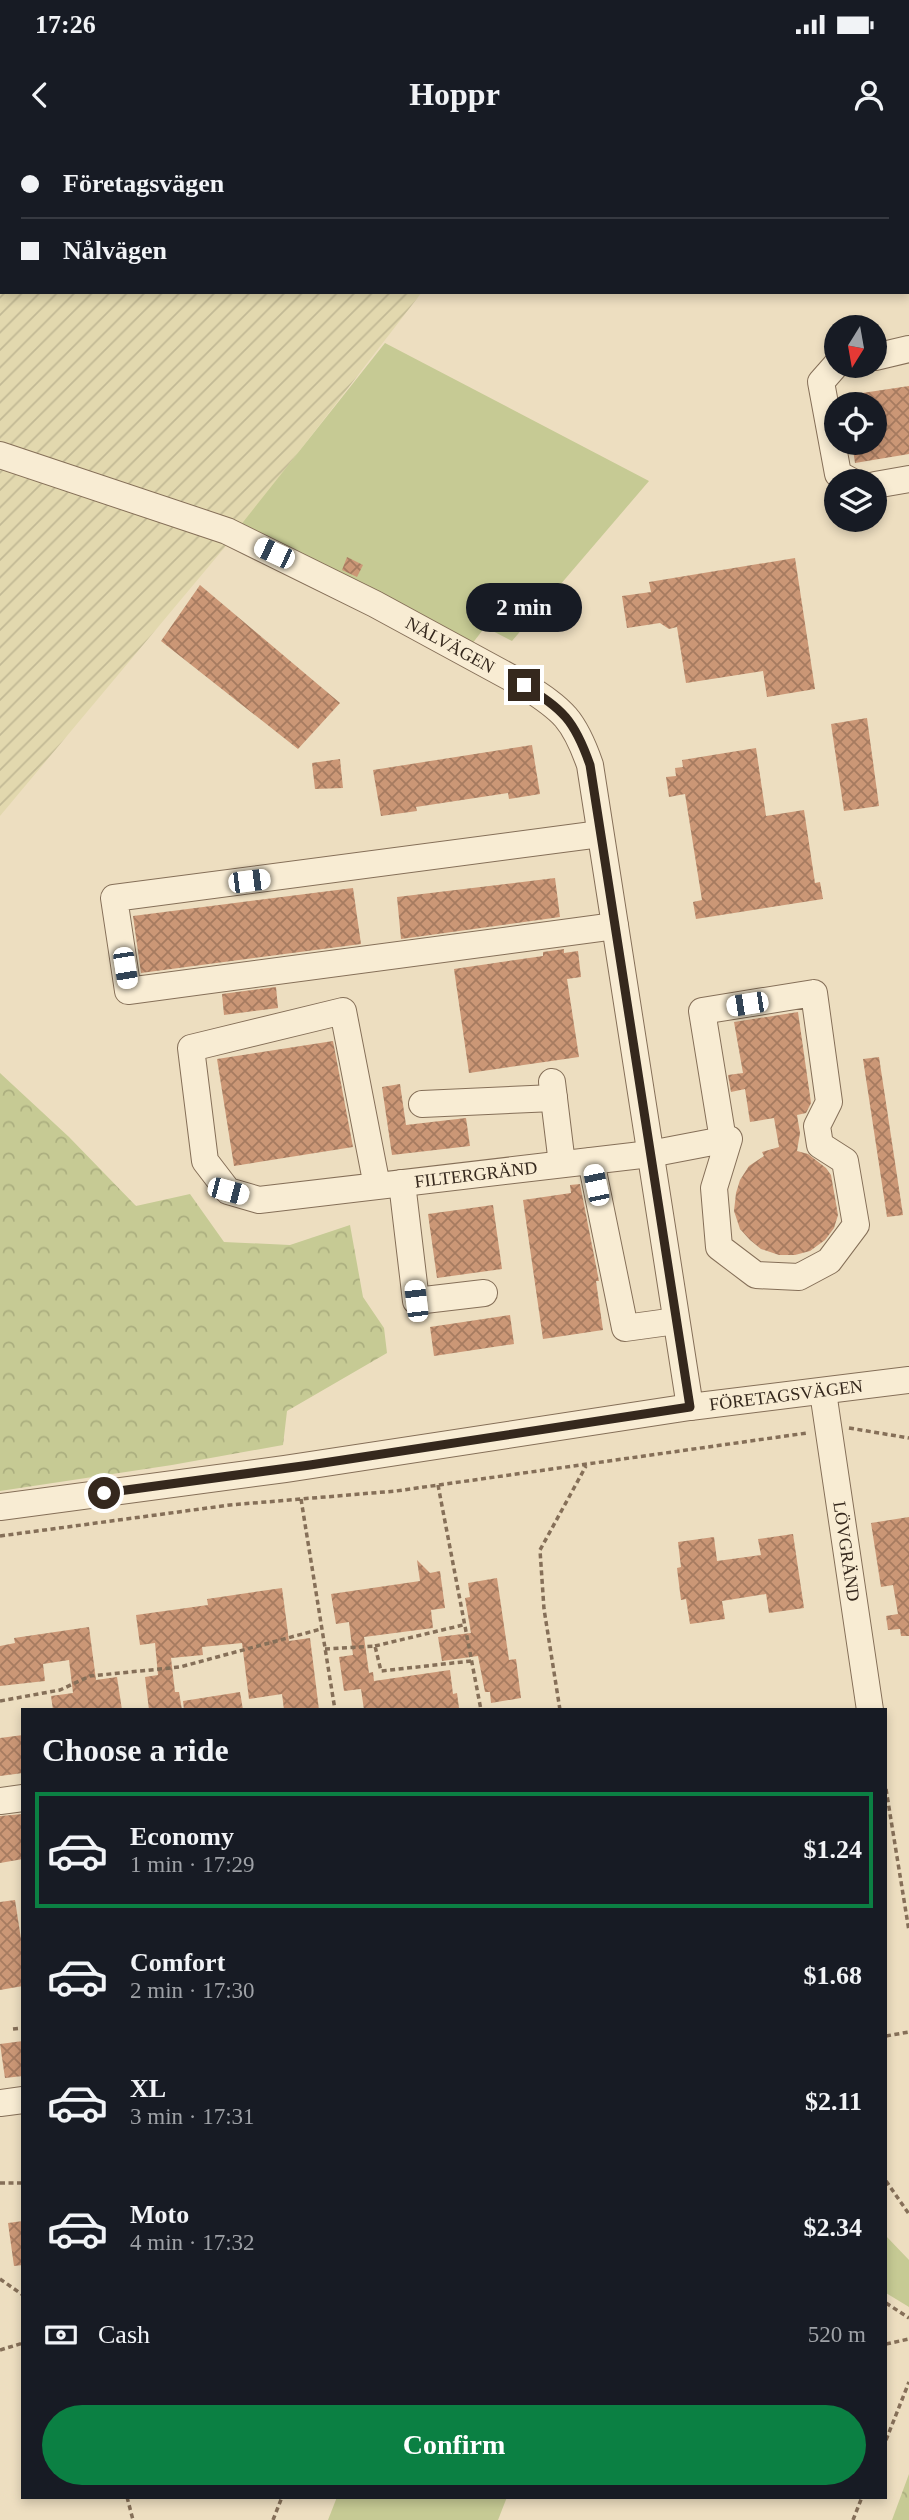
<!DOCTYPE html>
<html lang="en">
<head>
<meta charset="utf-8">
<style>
	:root { --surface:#171b24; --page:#242831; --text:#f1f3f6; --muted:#9ea1a6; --line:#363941; --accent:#0b8043 }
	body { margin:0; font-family:Georgia,serif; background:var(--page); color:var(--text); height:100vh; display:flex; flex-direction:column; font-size:26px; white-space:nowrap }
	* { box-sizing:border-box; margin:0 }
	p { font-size:23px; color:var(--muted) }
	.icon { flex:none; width:38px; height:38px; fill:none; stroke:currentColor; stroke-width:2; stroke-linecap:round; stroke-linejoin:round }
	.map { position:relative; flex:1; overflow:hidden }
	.details { position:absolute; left:21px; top:1568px; width:866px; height:791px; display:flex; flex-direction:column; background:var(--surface); border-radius:0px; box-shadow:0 4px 10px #0003 }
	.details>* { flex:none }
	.top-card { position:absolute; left:0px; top:0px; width:910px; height:154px; box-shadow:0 4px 10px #0003; display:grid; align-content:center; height:154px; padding:0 21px; background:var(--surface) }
	.needle { width:46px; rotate:191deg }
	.buttons { position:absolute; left:824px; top:175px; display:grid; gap:14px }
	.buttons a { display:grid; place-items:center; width:63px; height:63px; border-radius:50%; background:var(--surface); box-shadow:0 4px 10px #0003; font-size:35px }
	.end { position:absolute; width:32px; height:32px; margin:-16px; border:9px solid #35281d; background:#fff; box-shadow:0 0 0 4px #fff }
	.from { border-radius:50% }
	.bubble { position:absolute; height:49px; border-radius:24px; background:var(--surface); box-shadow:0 4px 10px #0003; font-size:23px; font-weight:800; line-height:49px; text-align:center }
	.car { position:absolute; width:21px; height:42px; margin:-21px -10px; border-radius:9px; box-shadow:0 0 5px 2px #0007; background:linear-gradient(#fff 24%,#345 0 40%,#fff 0 76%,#345 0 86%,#fff 0) }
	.top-card b { display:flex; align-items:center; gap:24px; height:66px; font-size:26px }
	.top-card b+b { border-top:2px solid var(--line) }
	.top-card i { width:18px; height:18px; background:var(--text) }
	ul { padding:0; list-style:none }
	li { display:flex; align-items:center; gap:21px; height:116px; margin:0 14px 10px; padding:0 7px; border:4px solid transparent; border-radius:0px }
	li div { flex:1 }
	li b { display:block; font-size:26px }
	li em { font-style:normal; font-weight:800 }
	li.active { border-color:var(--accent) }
	li>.icon { width:63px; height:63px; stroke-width:1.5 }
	h2 { padding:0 21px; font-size:32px; line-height:84px }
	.pay { display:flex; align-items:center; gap:18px; height:77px; padding:0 21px; font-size:26px }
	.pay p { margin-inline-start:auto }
	.primary-button { display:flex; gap:14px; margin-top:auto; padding:14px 21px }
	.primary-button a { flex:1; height:80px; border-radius:42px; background:var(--accent); color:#fff; font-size:28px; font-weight:800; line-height:80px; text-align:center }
	.status { display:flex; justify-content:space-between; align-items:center; height:49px; padding:0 35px; background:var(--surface); direction:ltr }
	.status svg { height:19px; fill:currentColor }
	header { display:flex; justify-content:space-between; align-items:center; height:91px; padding:0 21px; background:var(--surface); font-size:32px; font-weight:800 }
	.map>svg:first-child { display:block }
</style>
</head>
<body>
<div class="status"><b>17:26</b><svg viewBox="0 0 49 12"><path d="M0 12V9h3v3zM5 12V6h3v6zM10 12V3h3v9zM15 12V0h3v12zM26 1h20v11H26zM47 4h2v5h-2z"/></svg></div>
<header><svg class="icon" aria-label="back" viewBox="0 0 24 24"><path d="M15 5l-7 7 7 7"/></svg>Hoppr<svg class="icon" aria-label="person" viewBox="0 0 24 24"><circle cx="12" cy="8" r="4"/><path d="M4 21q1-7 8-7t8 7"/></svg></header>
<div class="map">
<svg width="909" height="2380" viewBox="0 0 909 2380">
	<defs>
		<pattern id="farmland-furrows" width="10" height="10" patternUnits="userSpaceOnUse" patternTransform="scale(1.75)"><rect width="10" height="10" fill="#e2d8ae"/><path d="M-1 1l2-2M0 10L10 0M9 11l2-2" fill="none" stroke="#c2b995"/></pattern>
		<pattern id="forest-crowns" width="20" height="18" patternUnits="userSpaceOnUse" patternTransform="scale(1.75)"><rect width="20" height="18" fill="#c6ca94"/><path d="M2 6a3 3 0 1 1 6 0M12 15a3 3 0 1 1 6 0" fill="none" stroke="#abae7f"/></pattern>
		<pattern id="building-cross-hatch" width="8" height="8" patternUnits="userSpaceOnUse" patternTransform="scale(1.75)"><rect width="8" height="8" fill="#cb9776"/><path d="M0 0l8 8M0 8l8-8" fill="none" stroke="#a67b60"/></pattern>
	</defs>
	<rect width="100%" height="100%" fill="#eddec0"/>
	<path fill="url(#farmland-furrows)" d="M 0,0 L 722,0 L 2,2 L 2,152 L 422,152 L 230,401 L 0,676 Z"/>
	<path fill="#c6ca94" d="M 385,203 L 649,341 L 512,501 L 485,487 L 472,504 L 240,386 Z
		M 886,2096 L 909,2120 L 909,2167 L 886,2153 Z
		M 337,2357 L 507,2357 L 498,2380 L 328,2380 Z"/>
	<path fill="url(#forest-crowns)" d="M 0,933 L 69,997 L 136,1066 L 190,1054 L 224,1102 L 290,1105 L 350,1085 L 363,1157 L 384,1188 L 387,1213 L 287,1271 L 283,1305 L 172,1325 L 0,1351 Z
		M 909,2334 L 909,2380 L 892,2380 Z"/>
	<path fill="url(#building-cross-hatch)" d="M 909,246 L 909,314 L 855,323 L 852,303 L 875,303 L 875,264 L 842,264 L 842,256 Z
		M 347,417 L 363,425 L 357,437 L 342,430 Z
		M 795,418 L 815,549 L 767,557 L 763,531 L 686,543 L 677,487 L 669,489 L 660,483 L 627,488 L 622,456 L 651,452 L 649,442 Z
		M 200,445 L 340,563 L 298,609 L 161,501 Z
		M 867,578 L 879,666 L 844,671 L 831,584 Z
		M 532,605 L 540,654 L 509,659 L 508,653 L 416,667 L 417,671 L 381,676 L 373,630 Z
		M 756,608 L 766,676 L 804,670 L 815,743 L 820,742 L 823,759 L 696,779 L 693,762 L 702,760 L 685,654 L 669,657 L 666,637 L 676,636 L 675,628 L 683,627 L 682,620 Z
		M 340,619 L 343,648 L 315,649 L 312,623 Z
		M 555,738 L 560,777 L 401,799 L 397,757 Z
		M 353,748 L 361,804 L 141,833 L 133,776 Z
		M 564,809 L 564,813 L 578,811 L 581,837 L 567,839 L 579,917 L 469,933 L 454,829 L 543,816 L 543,812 Z
		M 276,847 L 278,868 L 224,875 L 222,854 Z
		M 798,872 L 811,963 L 806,973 L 797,975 L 800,993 L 797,1011 L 808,1014 L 826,1028 L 831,1035 L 838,1075 L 834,1088 L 825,1100 L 810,1111 L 795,1115 L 779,1115 L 761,1109 L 750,1100 L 740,1089 L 734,1071 L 736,1053 L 740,1040 L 749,1026 L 764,1016 L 762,1012 L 779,1007 L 774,978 L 750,982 L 745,949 L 731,952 L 728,935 L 743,933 L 734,882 Z
		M 333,901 L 353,1007 L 234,1026 L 217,919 Z
		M 879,917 L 903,1075 L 887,1077 L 863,919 Z
		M 400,944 L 406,985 L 466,978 L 470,1006 L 392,1015 L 382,947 Z
		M 580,1044 L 599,1141 L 596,1141 L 603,1190 L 543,1199 L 523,1060 L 571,1053 L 570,1045 Z
		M 493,1065 L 502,1129 L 437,1138 L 428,1074 Z
		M 510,1175 L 514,1204 L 434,1216 L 430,1187 Z
		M 909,1377 L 909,1496 L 901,1496 L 900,1489 L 888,1490 L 886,1476 L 898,1474 L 893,1445 L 881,1447 L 871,1383 Z
		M 793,1394 L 804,1468 L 769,1473 L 766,1454 L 722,1461 L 725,1479 L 690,1484 L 686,1459 L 681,1460 L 677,1428 L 681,1427 L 678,1402 L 714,1397 L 717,1421 L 761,1415 L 758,1399 Z
		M 417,1420 L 430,1433 L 440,1431 L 445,1468 L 431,1470 L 433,1488 L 364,1497 L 369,1533 L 373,1532 L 374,1541 L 450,1530 L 453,1554 L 457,1553 L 459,1568 L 364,1570 L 361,1549 L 344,1551 L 339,1517 L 353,1515 L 349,1482 L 336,1484 L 331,1454 L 420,1441 Z
		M 497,1438 L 509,1520 L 516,1519 L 521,1558 L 491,1563 L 490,1552 L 485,1552 L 478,1516 L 442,1521 L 438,1497 L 471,1493 L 465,1458 L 470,1457 L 468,1443 Z
		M 282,1448 L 289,1501 L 310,1498 L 319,1570 L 284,1570 L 282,1554 L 249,1559 L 242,1503 L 202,1507 L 203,1515 L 171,1518 L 175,1552 L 179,1552 L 182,1570 L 149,1570 L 145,1537 L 158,1535 L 155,1503 L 140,1505 L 136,1475 L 208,1465 L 207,1459 Z
		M 89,1487 L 96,1540 L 117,1537 L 122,1570 L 53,1570 L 51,1556 L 73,1553 L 69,1520 L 43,1524 L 45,1541 L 0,1546 L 0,1506 L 15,1503 L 14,1498 Z
		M 240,1552 L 243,1570 L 184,1570 L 183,1561 Z
		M 23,1595 L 23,1633 L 0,1636 L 0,1598 Z
		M 23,1674 L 23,1719 L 0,1723 L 0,1676 Z
		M 15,1760 L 23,1812 L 23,1846 L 0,1850 L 0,1762 Z
		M 23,1901 L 23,1936 L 5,1938 L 0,1904 Z
		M 23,2081 L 23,2125 L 14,2126 L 8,2083 Z"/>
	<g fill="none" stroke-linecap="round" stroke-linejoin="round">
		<g stroke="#856f58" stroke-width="28">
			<g id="minor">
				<path d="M 875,217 L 909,209"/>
				<path d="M 836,225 L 821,242 L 838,334 L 851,341"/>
				<path id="s1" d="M 0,315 L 227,391 L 375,464 L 524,545 C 563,570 574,579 590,625 L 690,1267"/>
				<path d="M 875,345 L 909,339"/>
				<path d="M 600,694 L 114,758 L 128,851 L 615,786"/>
				<path d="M 552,942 L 562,1024"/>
				<path d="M 422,964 L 554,958"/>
				<path d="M 591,1021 L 625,1188 L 676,1181"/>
				<path d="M 402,1043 L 416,1161 L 484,1153"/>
				<path id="s2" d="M 377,1046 L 343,871 L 191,908 L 205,1021 L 228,1051 L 259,1060 L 650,1014 L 723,1000 L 729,999 L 714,1048 L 719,1107 L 756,1135 L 799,1137 L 829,1121 L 856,1085 L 845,1021 L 820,1005 L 817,986 L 829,962 L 814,853 L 702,871 L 723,1000"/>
				<path id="s3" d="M 823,1252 L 870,1570"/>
				<path id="s4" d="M 0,1367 L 285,1329 L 690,1267 L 909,1240"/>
				<path d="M 0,1661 L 23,1658"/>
				<path d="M 0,1963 L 23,1960"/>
			</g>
		</g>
		<path stroke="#856f58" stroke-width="3.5" stroke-dasharray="5 3.5" stroke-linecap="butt" d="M 849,1288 L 909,1298
			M 438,1345 L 481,1570
			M 301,1359 L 335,1570
			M 0,1396 L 230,1365 L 396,1351 L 807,1293
			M 375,1506 L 463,1485
			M 325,1509 L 375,1506 L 381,1531 L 471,1521
			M 0,1561 L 60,1550 L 90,1536 L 180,1527 L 321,1489
			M 560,1570 L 544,1469 L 540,1410 L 586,1326
			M 886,1649 L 909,1791
			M 13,1889 L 23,1888
			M 886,1896 L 909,1892
			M 886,2041 L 909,2074
			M 0,2043 L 23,2043
			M 0,2139 L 23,2155
			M 886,2163 L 909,2178
			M 886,2204 L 909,2199
			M 0,2210 L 23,2203
			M 886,2300 L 909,2242
			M 127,2357 L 133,2380
			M 273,2380 L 282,2357
			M 853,2380 L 862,2357"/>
		<use href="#minor" stroke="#f8ecd3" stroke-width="26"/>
	</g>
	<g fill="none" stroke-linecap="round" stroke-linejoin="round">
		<path stroke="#35281d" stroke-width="9" d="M 104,1353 L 310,1325 L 690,1267 L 590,625 C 574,579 563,570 524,545"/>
	</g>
	<g text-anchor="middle" stroke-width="5" stroke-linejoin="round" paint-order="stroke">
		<g font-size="18" fill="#35281d" stroke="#f4e9cf">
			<text dy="6" stroke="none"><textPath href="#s1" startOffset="490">NÅLVÄGEN</textPath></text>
			<text dy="6" stroke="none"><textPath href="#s2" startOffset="737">FILTERGRÄND</textPath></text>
			<text dy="6" stroke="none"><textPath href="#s4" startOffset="794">FÖRETAGSVÄGEN</textPath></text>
			<text dy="6" stroke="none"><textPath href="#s3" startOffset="161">LÖVGRÄND</textPath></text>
		</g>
	</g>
</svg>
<div class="buttons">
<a><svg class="needle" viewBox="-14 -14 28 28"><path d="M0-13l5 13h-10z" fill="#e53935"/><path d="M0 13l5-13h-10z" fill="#9ea1a6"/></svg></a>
<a><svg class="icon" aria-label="locate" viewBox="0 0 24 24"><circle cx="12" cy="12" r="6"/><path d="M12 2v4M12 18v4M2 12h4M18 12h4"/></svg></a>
<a><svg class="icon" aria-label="layers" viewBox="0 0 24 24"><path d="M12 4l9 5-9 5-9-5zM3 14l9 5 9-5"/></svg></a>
</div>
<i class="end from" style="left:104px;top:1353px"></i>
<i class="end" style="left:524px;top:545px"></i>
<div class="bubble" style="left:466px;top:443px;width:116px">2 min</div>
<i class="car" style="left:274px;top:413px;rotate:295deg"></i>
<i class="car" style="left:249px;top:741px;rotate:83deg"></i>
<i class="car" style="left:125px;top:828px;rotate:171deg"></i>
<i class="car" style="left:747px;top:864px;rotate:261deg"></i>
<i class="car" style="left:596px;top:1045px;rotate:348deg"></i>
<i class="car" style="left:228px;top:1051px;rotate:105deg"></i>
<i class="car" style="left:416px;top:1161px;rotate:353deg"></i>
<div class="top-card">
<b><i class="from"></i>Företagsvägen</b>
<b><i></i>Nålvägen</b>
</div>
<section class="details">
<h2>Choose a ride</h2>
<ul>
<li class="active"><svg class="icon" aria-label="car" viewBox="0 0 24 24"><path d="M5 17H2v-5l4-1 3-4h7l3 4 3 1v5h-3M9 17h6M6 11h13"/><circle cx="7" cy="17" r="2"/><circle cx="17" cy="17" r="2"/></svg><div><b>Economy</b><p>1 min · 17:29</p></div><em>$1.24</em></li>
<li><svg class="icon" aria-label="car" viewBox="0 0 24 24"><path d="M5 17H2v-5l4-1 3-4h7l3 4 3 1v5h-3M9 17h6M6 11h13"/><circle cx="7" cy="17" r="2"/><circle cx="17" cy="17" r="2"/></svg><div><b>Comfort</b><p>2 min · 17:30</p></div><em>$1.68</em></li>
<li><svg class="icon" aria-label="car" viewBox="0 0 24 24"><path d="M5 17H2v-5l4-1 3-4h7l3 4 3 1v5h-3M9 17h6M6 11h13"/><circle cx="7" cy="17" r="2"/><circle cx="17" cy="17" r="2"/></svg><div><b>XL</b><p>3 min · 17:31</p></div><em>$2.11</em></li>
<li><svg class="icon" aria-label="car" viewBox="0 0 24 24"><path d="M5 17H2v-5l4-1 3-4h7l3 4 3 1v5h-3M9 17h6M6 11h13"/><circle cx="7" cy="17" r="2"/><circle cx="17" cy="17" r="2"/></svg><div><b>Moto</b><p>4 min · 17:32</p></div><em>$2.34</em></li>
</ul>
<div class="pay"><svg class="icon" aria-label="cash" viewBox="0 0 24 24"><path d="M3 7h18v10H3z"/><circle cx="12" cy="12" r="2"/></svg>Cash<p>520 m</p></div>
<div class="primary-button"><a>Confirm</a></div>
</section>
</div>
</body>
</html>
